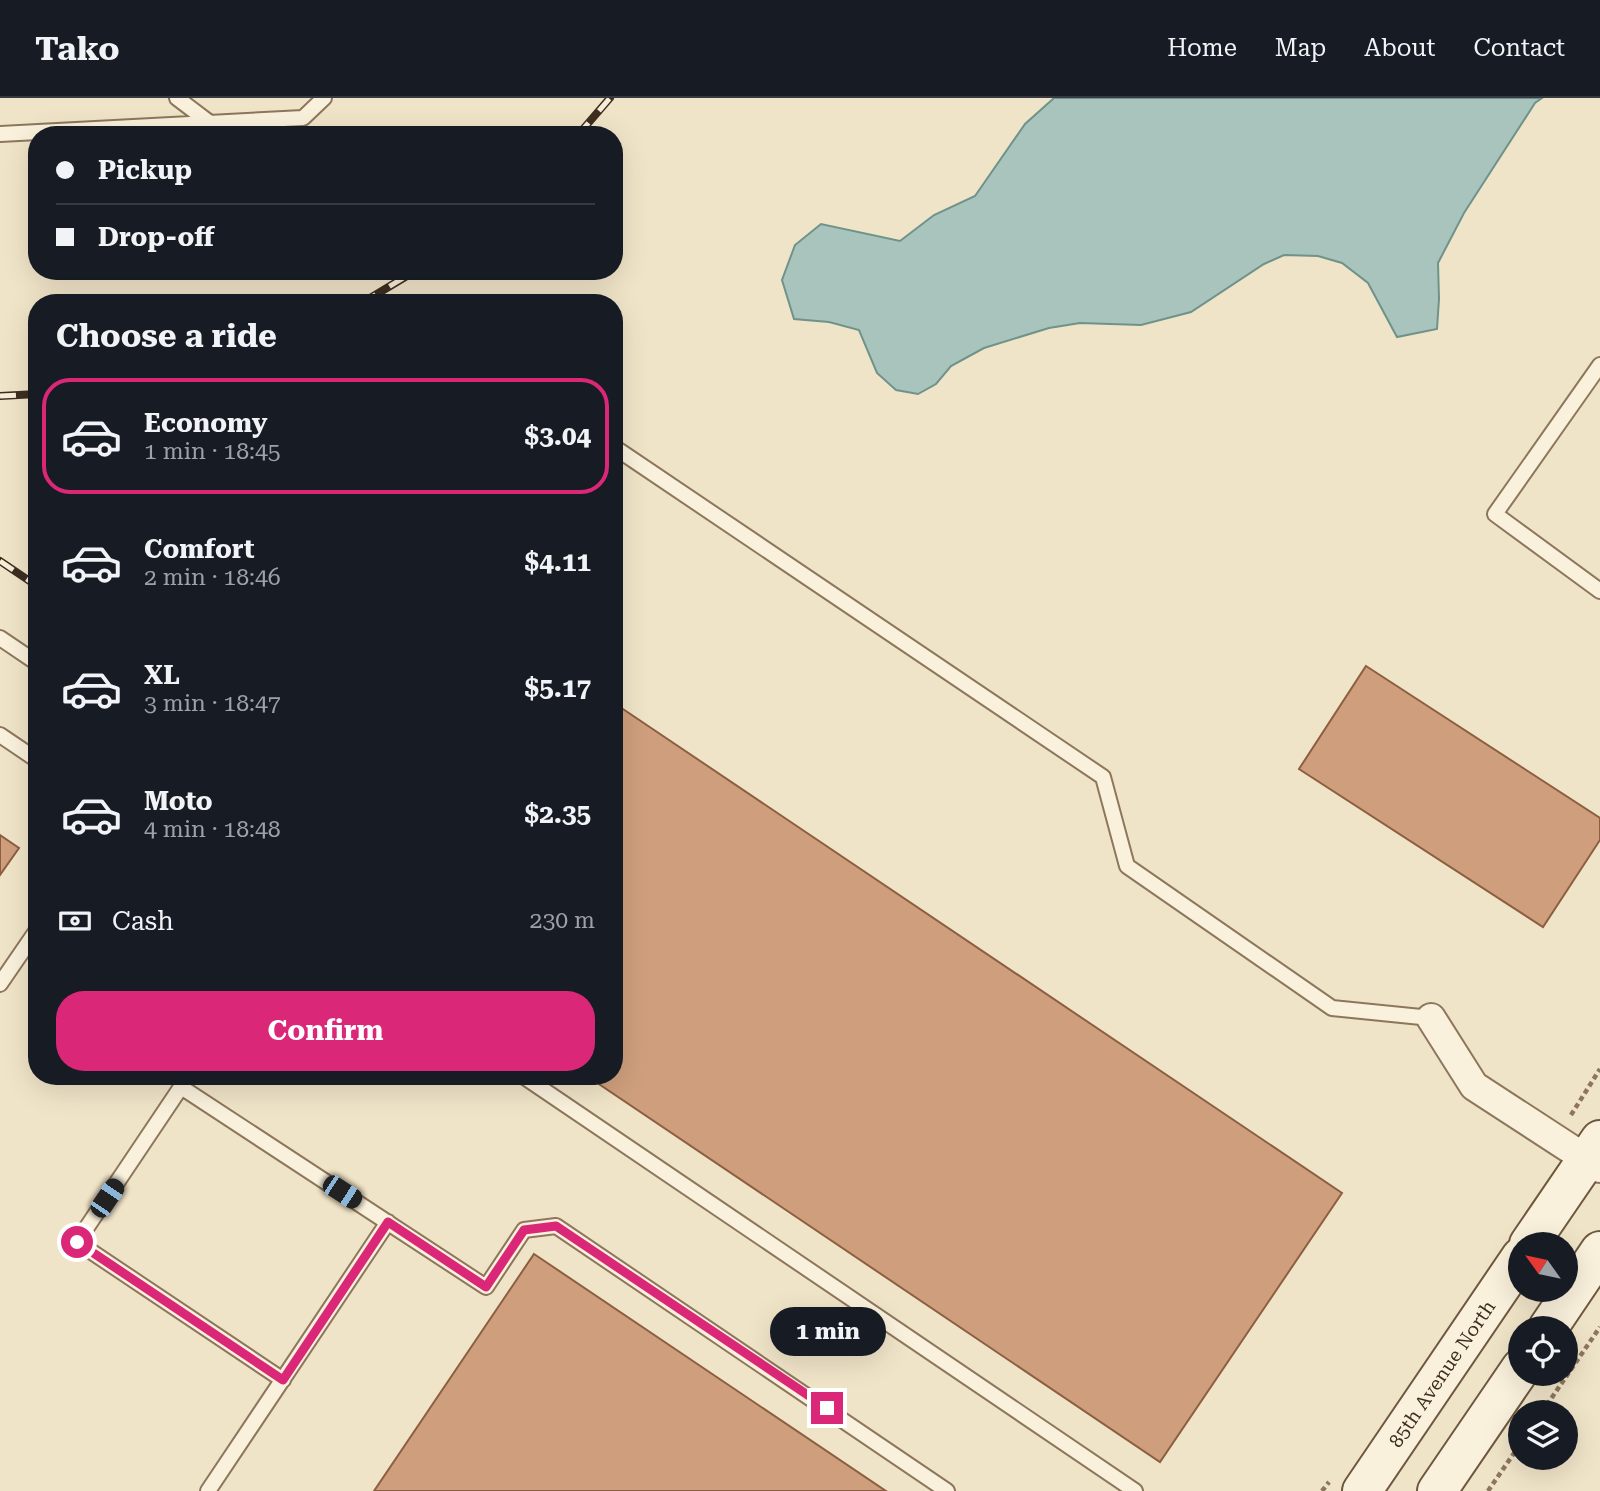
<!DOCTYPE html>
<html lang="en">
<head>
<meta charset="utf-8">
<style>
	:root { --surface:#171b24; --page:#242831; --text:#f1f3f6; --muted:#9ea1a6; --line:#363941; --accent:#db2777 }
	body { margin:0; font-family:"Roboto Serif",serif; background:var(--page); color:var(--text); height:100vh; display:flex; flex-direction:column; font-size:26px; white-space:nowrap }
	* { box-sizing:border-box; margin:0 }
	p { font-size:23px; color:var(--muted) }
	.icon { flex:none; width:38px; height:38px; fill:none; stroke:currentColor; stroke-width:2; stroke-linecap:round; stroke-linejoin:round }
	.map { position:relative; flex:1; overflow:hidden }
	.panel { position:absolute; left:28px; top:196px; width:595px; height:791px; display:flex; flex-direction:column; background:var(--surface); border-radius:28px; box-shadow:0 7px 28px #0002 }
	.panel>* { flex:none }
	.top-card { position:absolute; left:28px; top:28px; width:595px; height:154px; border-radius:28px; box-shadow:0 7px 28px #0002; display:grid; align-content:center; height:154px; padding:0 28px; background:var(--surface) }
	.needle { width:46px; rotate:303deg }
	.tools { position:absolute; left:1508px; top:1134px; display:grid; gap:14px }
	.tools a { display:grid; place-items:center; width:70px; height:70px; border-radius:50%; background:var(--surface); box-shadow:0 7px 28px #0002; font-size:35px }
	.end { position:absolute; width:32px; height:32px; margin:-16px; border:9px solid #db2777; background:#fff; box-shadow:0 0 0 4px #fff }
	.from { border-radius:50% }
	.bubble { position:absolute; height:49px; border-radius:24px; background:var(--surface); box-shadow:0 7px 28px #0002; font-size:23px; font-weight:700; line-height:49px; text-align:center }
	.car { position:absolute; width:21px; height:42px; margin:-21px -10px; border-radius:9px; box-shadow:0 0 5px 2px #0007; background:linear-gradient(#222 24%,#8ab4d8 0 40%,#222 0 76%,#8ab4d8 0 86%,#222 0) }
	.top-card b { display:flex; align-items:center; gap:24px; height:66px; font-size:26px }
	.top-card b+b { border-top:2px solid var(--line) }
	.top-card i { width:18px; height:18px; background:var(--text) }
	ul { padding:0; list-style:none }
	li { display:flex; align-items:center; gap:21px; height:116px; margin:0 14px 10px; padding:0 14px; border:4px solid transparent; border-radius:28px }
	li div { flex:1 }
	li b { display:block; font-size:26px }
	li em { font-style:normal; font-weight:700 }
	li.selected { border-color:var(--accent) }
	li>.icon { width:63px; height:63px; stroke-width:1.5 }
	h2 { padding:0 28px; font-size:32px; line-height:84px }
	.pay { display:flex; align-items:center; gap:18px; height:77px; padding:0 28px; font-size:26px }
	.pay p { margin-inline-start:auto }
	.button { display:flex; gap:14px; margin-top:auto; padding:14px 28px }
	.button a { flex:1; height:80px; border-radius:28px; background:var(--accent); color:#fff; font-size:28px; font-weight:700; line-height:80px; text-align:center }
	header { display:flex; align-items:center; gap:42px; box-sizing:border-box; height:98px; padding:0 35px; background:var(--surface); border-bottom:2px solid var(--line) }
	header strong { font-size:33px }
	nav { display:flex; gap:38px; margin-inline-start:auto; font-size:24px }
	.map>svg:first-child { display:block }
</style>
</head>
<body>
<header>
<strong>Tako</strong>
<nav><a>Home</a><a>Map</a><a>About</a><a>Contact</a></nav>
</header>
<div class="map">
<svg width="1600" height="1393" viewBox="0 0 1600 1393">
	<rect width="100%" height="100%" fill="#f0e4c8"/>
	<path fill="#a9c4bc" stroke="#6f938a" stroke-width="2" d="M 1054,0 L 1542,0 L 1535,5 L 1464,115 L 1438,165 L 1439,201 L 1437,231 L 1397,239 L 1368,185 L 1342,165 L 1318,158 L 1284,157 L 1264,166 L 1191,214 L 1141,227 L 1080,225 L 1049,230 L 984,250 L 951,268 L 936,286 L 918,296 L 896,292 L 877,275 L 859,232 L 829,224 L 794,221 L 782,182 L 795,147 L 821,126 L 900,143 L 934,117 L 975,98 L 1025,26 Z"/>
	<path fill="#cf9f7d" stroke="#8d5f41" stroke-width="2" d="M 1366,568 L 1600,720 L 1600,742 L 1543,829 L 1299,671 Z
		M 614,605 L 1342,1095 L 1160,1364 L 587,978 L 614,978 Z
		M 0,737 L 19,750 L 0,777 Z
		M 534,1156 L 886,1393 L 374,1393 Z"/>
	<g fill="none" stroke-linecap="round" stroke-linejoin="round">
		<g stroke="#8d765c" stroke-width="18">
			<path id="service" d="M 177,0 L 210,25
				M 0,36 L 303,20 L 324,0
				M 1600,267 L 1495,416 L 1600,493
				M 614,349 L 1103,679 L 1127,768 L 1332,910 L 1431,920
				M 0,540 L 37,565
				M 0,637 L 37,662
				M 0,886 L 37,832
				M 523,978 L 1135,1393
				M 283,1282 L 77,1144 L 181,989 L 486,1189 L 524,1132 L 556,1128 L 947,1393
				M 208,1393 L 388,1124"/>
		</g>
		<g stroke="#8d765c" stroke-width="32">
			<path id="minor" d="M 1431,920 L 1474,988 L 1600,1070"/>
		</g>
		<g stroke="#6f573f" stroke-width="42">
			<g id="secondary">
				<path d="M 1529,1146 L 1600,1042"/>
				<path d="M 1548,1230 L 1600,1153"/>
				<path id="s1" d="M 1362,1393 L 1521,1159"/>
				<path d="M 1437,1393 L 1521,1270"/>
			</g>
		</g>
		<path stroke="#8d765c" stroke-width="4.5" stroke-dasharray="5 3.5" stroke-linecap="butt" d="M 1571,1017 L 1600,971
			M 1542,1314 L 1600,1229
			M 1322,1393 L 1329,1384
			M 1488,1393 L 1521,1345"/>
		<use href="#service" stroke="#faf1dc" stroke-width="14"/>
		<use href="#minor" stroke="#faf1dc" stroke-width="28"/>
		<use href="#secondary" stroke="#faf1dc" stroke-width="38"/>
		<g stroke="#3d2e20" stroke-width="8">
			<path id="rail" d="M 578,37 L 610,0
				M 362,205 L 415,173
				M 0,298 L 37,296
				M 0,463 L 37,488"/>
		</g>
		<use href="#rail" stroke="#f7eed8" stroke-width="5" stroke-dasharray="16" stroke-linecap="butt"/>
	</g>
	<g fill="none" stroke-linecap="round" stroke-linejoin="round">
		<path stroke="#db2777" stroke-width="9" d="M 77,1144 L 283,1282 L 388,1124 L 486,1189 L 524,1132 L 556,1128 L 827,1310"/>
	</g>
	<g text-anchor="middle" stroke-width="5" stroke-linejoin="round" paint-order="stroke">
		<g font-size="19" fill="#3d2e20" stroke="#f7eed8">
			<text dy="7" stroke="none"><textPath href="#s1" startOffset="142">85th Avenue North</textPath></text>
		</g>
	</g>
</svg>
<div class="tools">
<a><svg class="needle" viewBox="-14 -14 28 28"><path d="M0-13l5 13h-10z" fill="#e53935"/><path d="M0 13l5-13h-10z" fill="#9ea1a6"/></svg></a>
<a><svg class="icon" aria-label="locate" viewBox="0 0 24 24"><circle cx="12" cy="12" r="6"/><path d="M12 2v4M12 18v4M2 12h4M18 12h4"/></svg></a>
<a><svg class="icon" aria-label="layers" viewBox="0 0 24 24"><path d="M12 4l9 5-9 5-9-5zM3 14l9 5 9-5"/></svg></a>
</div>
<i class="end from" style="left:77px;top:1144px"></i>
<i class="end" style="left:827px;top:1310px"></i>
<div class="bubble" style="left:770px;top:1209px;width:116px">1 min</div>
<i class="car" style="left:342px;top:1094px;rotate:123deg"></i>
<i class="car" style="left:107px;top:1100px;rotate:34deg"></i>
<div class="top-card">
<b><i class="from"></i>Pickup</b>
<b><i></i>Drop-off</b>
</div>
<section class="panel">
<h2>Choose a ride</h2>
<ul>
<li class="selected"><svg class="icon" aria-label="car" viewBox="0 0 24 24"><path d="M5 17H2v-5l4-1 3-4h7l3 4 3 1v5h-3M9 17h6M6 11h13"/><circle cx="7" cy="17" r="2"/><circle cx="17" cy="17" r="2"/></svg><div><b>Economy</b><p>1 min · 18:45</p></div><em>$3.04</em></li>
<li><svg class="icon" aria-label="car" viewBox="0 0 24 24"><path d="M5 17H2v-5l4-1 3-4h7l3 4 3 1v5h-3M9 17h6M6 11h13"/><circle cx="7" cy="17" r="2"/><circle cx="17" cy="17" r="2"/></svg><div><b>Comfort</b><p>2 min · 18:46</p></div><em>$4.11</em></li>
<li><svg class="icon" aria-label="car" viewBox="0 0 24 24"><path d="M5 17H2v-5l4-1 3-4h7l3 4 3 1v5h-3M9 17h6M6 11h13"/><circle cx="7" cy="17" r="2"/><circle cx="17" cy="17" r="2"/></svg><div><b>XL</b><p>3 min · 18:47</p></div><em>$5.17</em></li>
<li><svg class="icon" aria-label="car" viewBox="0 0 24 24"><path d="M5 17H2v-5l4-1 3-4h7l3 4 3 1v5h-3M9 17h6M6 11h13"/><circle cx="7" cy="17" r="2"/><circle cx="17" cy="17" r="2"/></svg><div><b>Moto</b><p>4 min · 18:48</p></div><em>$2.35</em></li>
</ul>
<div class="pay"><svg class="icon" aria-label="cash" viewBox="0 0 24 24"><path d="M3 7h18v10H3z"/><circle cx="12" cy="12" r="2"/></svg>Cash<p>230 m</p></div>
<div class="button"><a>Confirm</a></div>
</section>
</div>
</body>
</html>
